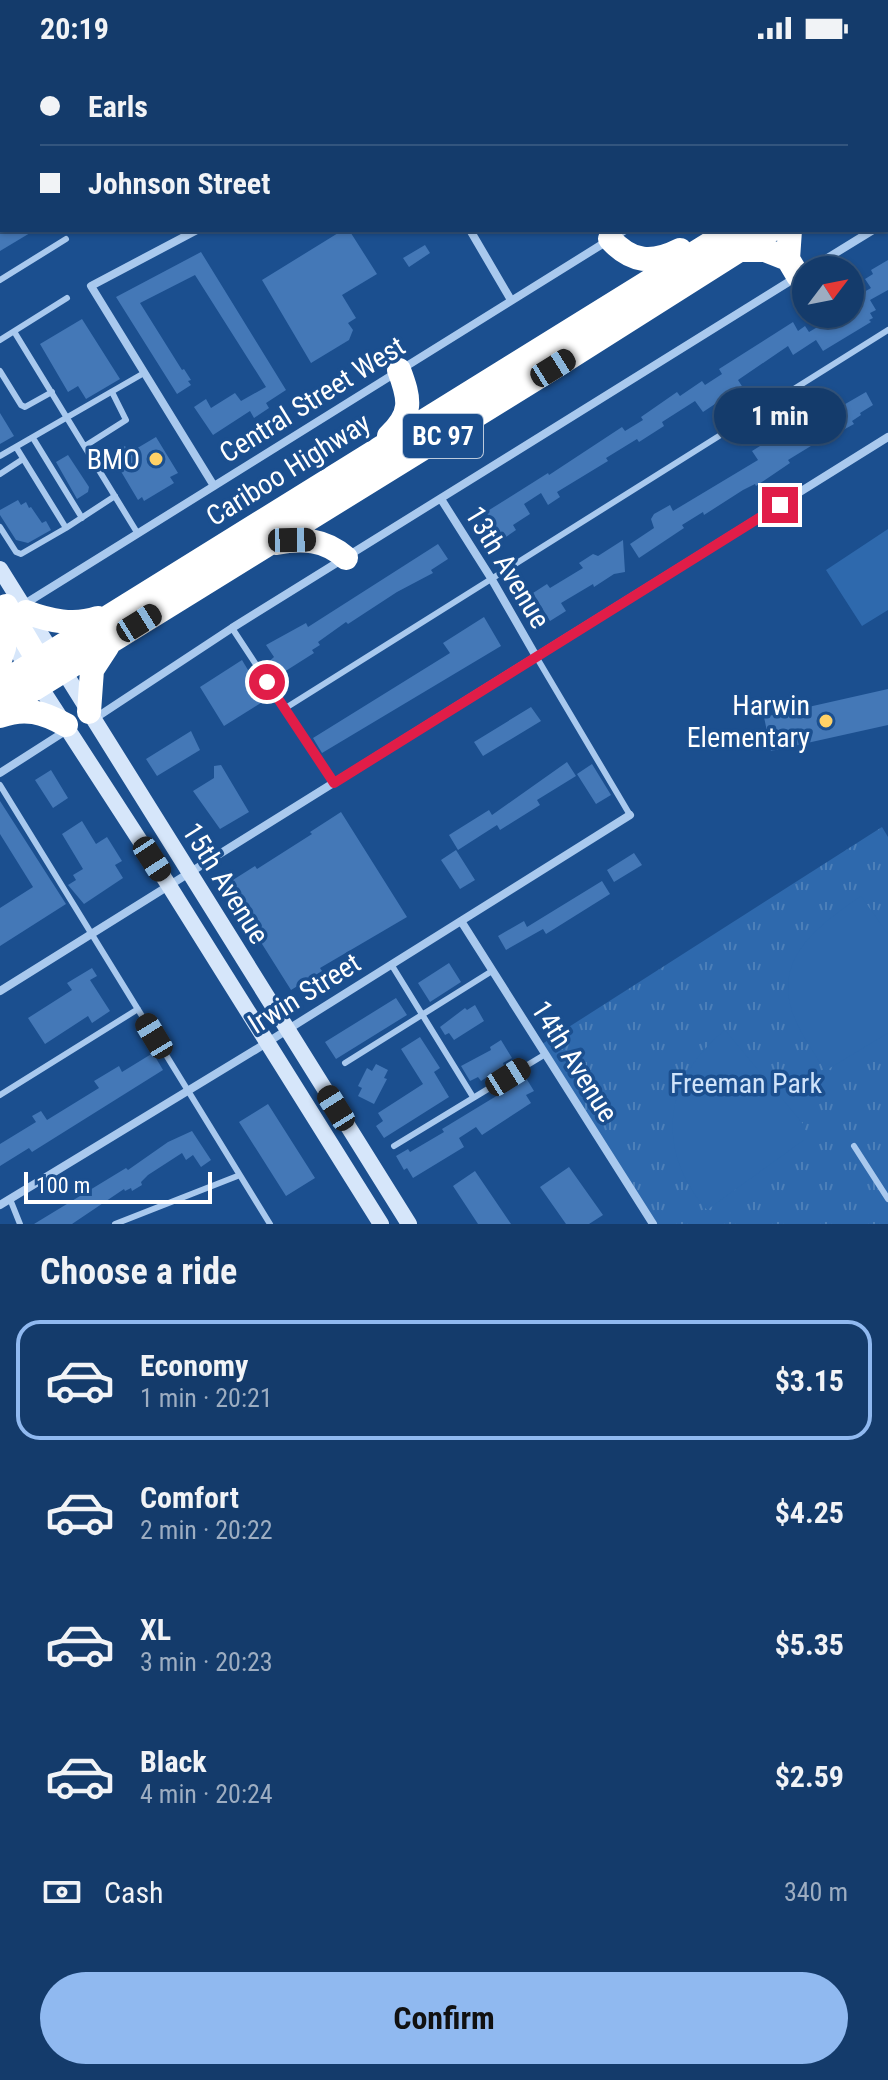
<!DOCTYPE html>
<html lang="en">
<head>
<meta charset="utf-8">
<style>
	:root { --surface:#143b6b; --page:#214673; --text:#f1f3f6; --muted:#9dadc1; --line:#33557e; --accent:#90b9f0 }
	body { margin:0; font-family:"Roboto Condensed",sans-serif; background:var(--page); color:var(--text); height:100vh; display:flex; flex-direction:column; font-size:30px; white-space:nowrap }
	* { box-sizing:border-box; margin:0 }
	p { font-size:26px; color:var(--muted) }
	.icon { flex:none; width:44px; height:44px; fill:none; stroke:currentColor; stroke-width:2; stroke-linecap:round; stroke-linejoin:round }
	.map { position:relative; height:1168px; overflow:hidden }
	.side { display:flex; flex-direction:column; background:var(--surface); flex:1 }
	.side>* { flex:none }
	.banner { position:absolute; left:0px; top:0px; width:888px; height:176px; box-shadow:0 2px 6px #0004,0 0 0 2px var(--line); display:grid; align-content:center; height:176px; padding:0 40px; background:var(--surface) }
	.needle { width:52px; rotate:58deg }
	.tools { position:absolute; left:792px; top:200px; display:grid; gap:16px }
	.tools a { display:grid; place-items:center; width:72px; height:72px; border-radius:50%; background:var(--surface); box-shadow:0 2px 6px #0004,0 0 0 2px var(--line); font-size:40px }
	.scale { position:absolute; left:24px; bottom:20px; width:188px; box-sizing:border-box; padding-left:8px; border:4px solid #fff; border-top:0; font-size:22px; line-height:28px; white-space:nowrap; color:#fff; -webkit-text-stroke:6px #1b4f8f; paint-order:stroke }
	.end { position:absolute; width:36px; height:36px; margin:-18px; border:10px solid #e11d48; background:#fff; box-shadow:0 0 0 4px #fff }
	.from { border-radius:50% }
	.bubble { position:absolute; height:56px; border-radius:28px; background:var(--surface); box-shadow:0 2px 6px #0004,0 0 0 2px var(--line); font-size:26px; font-weight:700; line-height:56px; text-align:center }
	.car { position:absolute; width:24px; height:48px; margin:-24px -12px; border-radius:10px; box-shadow:0 0 6px 2px #0007; background:linear-gradient(#222 24%,#8ab4d8 0 40%,#222 0 76%,#8ab4d8 0 86%,#222 0) }
	.banner b { display:flex; align-items:center; gap:28px; height:76px; font-size:30px }
	.banner b+b { border-top:2px solid var(--line) }
	.banner i { width:20px; height:20px; background:var(--text) }
	ul { padding:0; list-style:none }
	li { display:flex; align-items:center; gap:24px; height:120px; margin:0 16px 12px; padding:0 24px; border:4px solid transparent; border-radius:24px }
	li div { flex:1 }
	li b { display:block; font-size:30px }
	li em { font-style:normal; font-weight:700 }
	li.selected { border-color:var(--accent) }
	li>.icon { width:72px; height:72px; stroke-width:1.5 }
	h2 { padding:0 40px; font-size:36px; line-height:96px }
	.pay { display:flex; align-items:center; gap:20px; height:88px; padding:0 40px; font-size:30px }
	.pay p { margin-inline-start:auto }
	.cta { display:flex; gap:16px; margin-top:auto; padding:16px 40px }
	.cta a { flex:1; height:92px; border-radius:48px; background:var(--accent); color:#111; font-size:32px; font-weight:700; line-height:92px; text-align:center }
	.status { display:flex; justify-content:space-between; align-items:center; height:56px; padding:0 40px; background:var(--surface); direction:ltr }
	.status svg { height:22px; fill:currentColor }
	.map>svg:first-child { display:block }
</style>
</head>
<body>
<div class="status"><b>20:19</b><svg viewBox="0 0 49 12"><path d="M0 12V9h3v3zM5 12V6h3v6zM10 12V3h3v9zM15 12V0h3v12zM26 1h20v11H26zM47 4h2v5h-2z"/></svg></div>
<div class="map">
<svg width="888" height="1168" viewBox="0 0 888 1168">
	<defs>
		<pattern id="park-tufts" width="24" height="20" patternUnits="userSpaceOnUse" patternTransform="scale(2)"><rect width="24" height="20" fill="#2e69ad"/><path d="M3 7l-1-3M5 7V3M7 7l1-3M15 17l-1-3M17 17v-4M19 17l1-3" fill="none" stroke="#4d80b9"/></pattern>
	</defs>
	<rect width="100%" height="100%" fill="#1b4f8f"/>
	<path fill="url(#park-tufts)" d="M 882,771 L 888,781 L 888,1168 L 652,1168 L 539,990 Z"/>
	<path fill="#2e69ad" d="M 888,473 L 888,554 L 862,570 L 826,514 Z
		M 861,840 L 888,878 L 888,977 L 825,1015 C 813,994 795,971 790,948 C 778,896 824,866 861,840 Z
		M 725,974 L 804,1069 L 804,1084 L 707,1154 C 655,1094 663,1024 725,974 Z"/>
	<path fill="#4478b7" d="M 0,174 L 35,174 L 0,195 Z
		M 343,174 L 349,174 L 377,218 L 342,239 L 356,262 L 348,267 L 353,274 L 349,284 L 311,307 L 262,224 Z
		M 425,189 L 430,197 L 409,211 L 403,202 Z
		M 201,196 L 286,334 L 266,347 L 269,352 L 254,362 L 250,355 L 213,379 L 194,351 L 206,343 L 211,352 L 235,337 L 241,345 L 266,331 L 195,219 L 140,247 L 182,314 L 184,313 L 191,324 L 188,325 L 191,329 L 177,338 L 116,241 Z
		M 888,204 L 888,234 L 870,244 L 876,254 L 870,257 L 873,262 L 869,264 L 871,266 L 823,295 L 816,284 L 793,299 L 788,290 L 738,324 L 747,338 L 735,346 L 730,338 L 703,356 L 695,345 L 662,366 L 664,370 L 639,386 L 637,383 L 606,402 L 608,405 L 557,436 L 560,441 L 548,449 L 541,437 L 524,448 L 530,458 L 513,469 L 516,474 L 503,483 L 486,456 L 548,417 L 549,419 L 622,371 L 625,375 L 643,364 L 641,361 L 677,336 L 680,340 L 702,325 L 705,329 L 722,318 L 719,313 L 793,266 L 798,275 L 805,270 L 809,276 L 826,266 L 830,272 L 858,256 L 850,244 L 871,232 L 865,223 L 873,218 L 871,214 Z
		M 82,263 L 120,323 L 86,343 L 78,330 L 68,336 L 40,288 Z
		M 866,336 L 873,349 L 860,357 L 861,359 L 852,365 L 854,368 L 825,384 L 824,382 L 788,404 L 790,407 L 756,430 L 755,428 L 743,434 L 704,459 L 703,456 L 682,469 L 684,472 L 639,502 L 630,488 L 654,472 L 651,463 L 654,458 L 670,449 L 673,455 L 758,404 L 752,395 L 786,374 L 778,362 L 791,354 L 802,373 Z
		M 0,357 L 14,380 L 0,388 Z
		M 156,381 L 178,417 L 170,421 L 174,427 L 144,445 L 142,441 L 138,444 L 116,407 L 120,404 L 115,396 L 125,390 L 129,397 Z
		M 68,399 L 89,431 L 88,436 L 77,443 L 56,406 Z
		M 18,444 L 21,449 L 26,446 L 29,452 L 31,451 L 42,467 L 46,465 L 51,474 L 28,487 L 16,484 L 0,459 L 0,454 Z
		M 623,484 L 625,516 L 614,518 L 594,531 L 593,528 L 561,547 L 566,555 L 550,565 L 533,537 L 547,528 L 550,532 L 583,512 L 579,507 L 593,498 L 598,500 Z
		M 438,488 L 448,503 L 431,514 L 433,517 L 397,536 L 348,568 L 346,566 L 318,586 L 320,589 L 312,594 L 314,597 L 273,623 L 264,610 L 274,601 L 266,589 L 306,567 L 308,571 Z
		M 484,561 L 501,590 L 322,697 L 313,682 L 450,597 L 443,587 Z
		M 242,604 L 251,619 L 254,617 L 263,630 L 260,632 L 267,643 L 224,670 L 200,631 Z
		M 888,633 L 888,669 L 771,695 L 764,661 Z
		M 531,651 L 541,665 L 483,700 L 474,686 Z
		M 191,675 L 200,694 L 157,720 L 146,703 Z
		M 567,706 L 576,720 L 537,744 L 540,749 L 500,774 L 497,769 L 458,794 L 449,779 L 489,754 L 492,759 Z
		M 592,708 L 611,739 L 596,748 L 577,718 Z
		M 221,709 L 249,756 L 220,773 L 193,735 L 214,722 L 214,710 Z
		M 51,714 L 68,742 L 53,752 L 35,724 Z
		M 0,745 L 66,848 L 0,890 L 0,852 L 33,831 L 0,778 Z
		M 341,756 L 407,861 L 320,912 L 322,915 L 291,934 L 225,829 L 255,810 L 257,813 L 312,778 L 310,776 Z
		M 82,765 L 96,788 L 107,781 L 122,805 L 115,809 L 123,822 L 84,848 L 68,829 L 76,824 L 73,819 L 83,813 L 62,778 Z
		M 456,794 L 475,824 L 460,833 L 441,804 Z
		M 634,797 L 642,809 L 614,826 L 607,814 Z
		M 602,825 L 610,838 L 546,878 L 543,873 L 506,894 L 498,880 L 524,865 L 527,871 Z
		M 449,907 L 461,926 L 430,946 L 418,927 Z
		M 92,912 L 97,920 L 90,924 L 110,955 L 92,967 L 88,960 L 45,988 L 28,962 L 72,934 L 67,927 Z
		M 396,942 L 407,959 L 336,1003 L 325,986 Z
		M 475,949 L 484,965 L 454,984 L 449,977 L 445,979 L 440,971 L 465,952 L 467,954 Z
		M 420,981 L 440,1012 L 434,1016 L 449,1041 L 384,1082 L 376,1070 L 383,1065 L 378,1057 L 423,1028 L 401,993 Z
		M 501,984 L 512,1002 L 503,1007 L 504,1010 L 481,1025 L 478,1021 L 470,1025 L 461,1010 L 491,994 L 490,991 Z
		M 153,997 L 163,1014 L 32,1096 L 29,1092 L 0,1110 L 0,1088 L 36,1066 L 32,1060 L 41,1055 L 47,1064 L 99,1032 L 94,1025 L 119,1010 L 122,1016 Z
		M 376,1008 L 388,1014 L 384,1022 L 387,1023 L 374,1048 L 358,1040 L 362,1032 L 358,1030 L 367,1012 L 372,1015 Z
		M 526,1022 L 534,1035 L 526,1039 L 531,1047 L 482,1079 L 476,1071 L 459,1082 L 464,1091 L 413,1122 L 407,1112 L 404,1114 L 396,1100 L 408,1093 L 410,1096 L 444,1076 L 442,1073 Z
		M 268,1048 L 315,1122 L 286,1140 L 239,1066 Z
		M 192,1075 L 211,1104 L 201,1111 L 193,1099 L 186,1104 L 182,1097 L 148,1119 L 141,1126 L 142,1129 L 132,1135 L 131,1132 L 125,1135 L 124,1133 L 72,1168 L 34,1168 L 126,1112 L 128,1114 L 168,1086 Z
		M 569,1111 L 603,1159 L 589,1168 L 566,1168 L 540,1131 Z
		M 475,1115 L 511,1168 L 478,1168 L 453,1130 Z"/>
	<g fill="none" stroke-linecap="round" stroke-linejoin="round">
		<path stroke="#a9c9ee" stroke-width="6" d="M 658,0 L 659,2
			M 686,0 L 688,2
			M 0,224 L 66,183
			M 15,277 L 138,478
			M 0,284 L 67,242
			M 0,315 L 21,349 L 25,351 L 52,336
			M 33,382 L 82,462
			M 85,390 L 126,364 L 112,336
			M 16,391 L 66,472 L 115,440
			M 0,400 L 144,317
			M 0,418 L 23,403
			M 0,471 L 16,496 L 21,498 L 66,472
			M 232,572 L 334,727
			M 537,602 L 630,759
			M 284,653 L 888,274
			M 0,729 L 270,1168
			M 391,908 L 473,1041
			M 345,1007 L 492,915
			M 0,1039 L 138,953
			M 394,1090 L 544,999
			M 854,1090 L 888,1143
			M 10,1143 L 20,1168
			M 115,1168 L 240,1119"/>
		<path stroke="#a9c9ee" stroke-width="8" d="M 157,0 L 158,2
			M 207,2 L 211,0
			M 522,2 L 526,0
			M 886,13 L 888,11
			M 0,58 L 2,62
			M 0,114 L 2,113
			M 886,166 L 888,165
			M 197,174 L 91,230 L 214,430
			M 470,174 L 511,244
			M 808,214 L 873,174
			M 441,443 L 491,522 L 537,602
			M 23,549 L 625,174
			M 94,663 L 232,572 L 795,222
			M 0,717 L 67,674
			M 461,865 L 653,1168
			M 0,935 L 888,381
			M 0,1149 L 255,994 L 630,759"/>
		<path stroke="#d6e6fa" stroke-width="16" d="M 0,513 L 409,1168
			M 4,575 L 168,828 L 381,1168"/>
		<path stroke="#fff" stroke-width="24" d="M 886,72 L 888,69
			M 886,103 L 888,101
			M 790,174 L 788,203 L 798,220
			M 610,183 C 632,207 652,208 680,194
			M 740,194 L 765,194 L 788,203
			M 389,380 C 413,358 410,343 399,314
			M 276,487 C 302,482 325,483 346,502
			M 6,550 L 38,604 L 48,613
			M 26,556 C 50,565 74,570 98,562
			M 0,604 L 4,592 L 4,575
			M 0,628 L 732,174
			M 0,654 L 553,312 L 771,174
			M 89,656 L 92,614 L 107,591
			M 0,660 C 25,651 43,656 66,669"/>
	</g>
	<g fill="none" stroke-linecap="round" stroke-linejoin="round">
		<path stroke="#e11d48" stroke-width="10" d="M 267,626 L 334,727 L 780,449"/>
	</g>
	<g fill="#ffd166" stroke="#1b4f8f" stroke-width="3">
		<circle cx="156" cy="403" r="8"/>
		<circle cx="826" cy="665" r="8"/>
	</g>
	<g text-anchor="middle" stroke-width="7" stroke-linejoin="round" paint-order="stroke">
		<rect fill="#1b4f8f" stroke="#bbcadd" stroke-width="2" x="403" y="358" width="80" height="44" rx="6"/>
		<g font-size="26" font-weight="bold" fill="#fff">
			<text x="443" y="389">BC 97</text>
		</g>
		<g font-size="28" fill="#fff" stroke="#1b4f8f">
			<text transform="translate(312 343) rotate(-32)" y="10">Central Street West</text>
			<text transform="translate(288 413) rotate(-32)" y="10">Cariboo Highway</text>
			<text transform="translate(508 511) rotate(59)" y="10">13th Avenue</text>
			<text transform="translate(226 827) rotate(58)" y="10">15th Avenue</text>
			<text transform="translate(304 937) rotate(-32)" y="10">Irwin Street</text>
			<text transform="translate(575 1005) rotate(58)" y="10">14th Avenue</text>
		</g>
		<g font-size="28" fill="#fff" stroke="#1b4f8f" text-anchor="end">
			<text x="140" y="413">BMO</text>
			<text x="810" y="659">Harwin<tspan x="810" dy="32">Elementary</tspan></text>
		</g>
		<g font-size="28" fill="#cfe3fa" stroke="#1b4f8f">
			<text x="746" y="1037">Freeman Park</text>
		</g>
	</g>
</svg>
<div class="tools">
<a><svg class="needle" viewBox="-14 -14 28 28"><path d="M0-13l5 13h-10z" fill="#e53935"/><path d="M0 13l5-13h-10z" fill="#9dadc1"/></svg></a>
</div>
<div class="scale">100 m</div>
<i class="end from" style="left:267px;top:626px"></i>
<i class="end" style="left:780px;top:449px"></i>
<div class="bubble" style="left:714px;top:332px;width:132px">1 min</div>
<i class="car" style="left:553px;top:312px;rotate:58deg"></i>
<i class="car" style="left:292px;top:484px;rotate:89deg"></i>
<i class="car" style="left:139px;top:567px;rotate:58deg"></i>
<i class="car" style="left:152px;top:803px;rotate:147deg"></i>
<i class="car" style="left:154px;top:980px;rotate:329deg"></i>
<i class="car" style="left:508px;top:1021px;rotate:58deg"></i>
<i class="car" style="left:336px;top:1052px;rotate:328deg"></i>
<div class="banner">
<b><i class="from"></i>Earls</b>
<b><i></i>Johnson Street</b>
</div>
</div>
<section class="side">
<h2>Choose a ride</h2>
<ul>
<li class="selected"><svg class="icon" aria-label="car" viewBox="0 0 24 24"><path d="M5 17H2v-5l4-1 3-4h7l3 4 3 1v5h-3M9 17h6M6 11h13"/><circle cx="7" cy="17" r="2"/><circle cx="17" cy="17" r="2"/></svg><div><b>Economy</b><p>1 min · 20:21</p></div><em>$3.15</em></li>
<li><svg class="icon" aria-label="car" viewBox="0 0 24 24"><path d="M5 17H2v-5l4-1 3-4h7l3 4 3 1v5h-3M9 17h6M6 11h13"/><circle cx="7" cy="17" r="2"/><circle cx="17" cy="17" r="2"/></svg><div><b>Comfort</b><p>2 min · 20:22</p></div><em>$4.25</em></li>
<li><svg class="icon" aria-label="car" viewBox="0 0 24 24"><path d="M5 17H2v-5l4-1 3-4h7l3 4 3 1v5h-3M9 17h6M6 11h13"/><circle cx="7" cy="17" r="2"/><circle cx="17" cy="17" r="2"/></svg><div><b>XL</b><p>3 min · 20:23</p></div><em>$5.35</em></li>
<li><svg class="icon" aria-label="car" viewBox="0 0 24 24"><path d="M5 17H2v-5l4-1 3-4h7l3 4 3 1v5h-3M9 17h6M6 11h13"/><circle cx="7" cy="17" r="2"/><circle cx="17" cy="17" r="2"/></svg><div><b>Black</b><p>4 min · 20:24</p></div><em>$2.59</em></li>
</ul>
<div class="pay"><svg class="icon" aria-label="cash" viewBox="0 0 24 24"><path d="M3 7h18v10H3z"/><circle cx="12" cy="12" r="2"/></svg>Cash<p>340 m</p></div>
<div class="cta"><a>Confirm</a></div>
</section>
</body>
</html>
